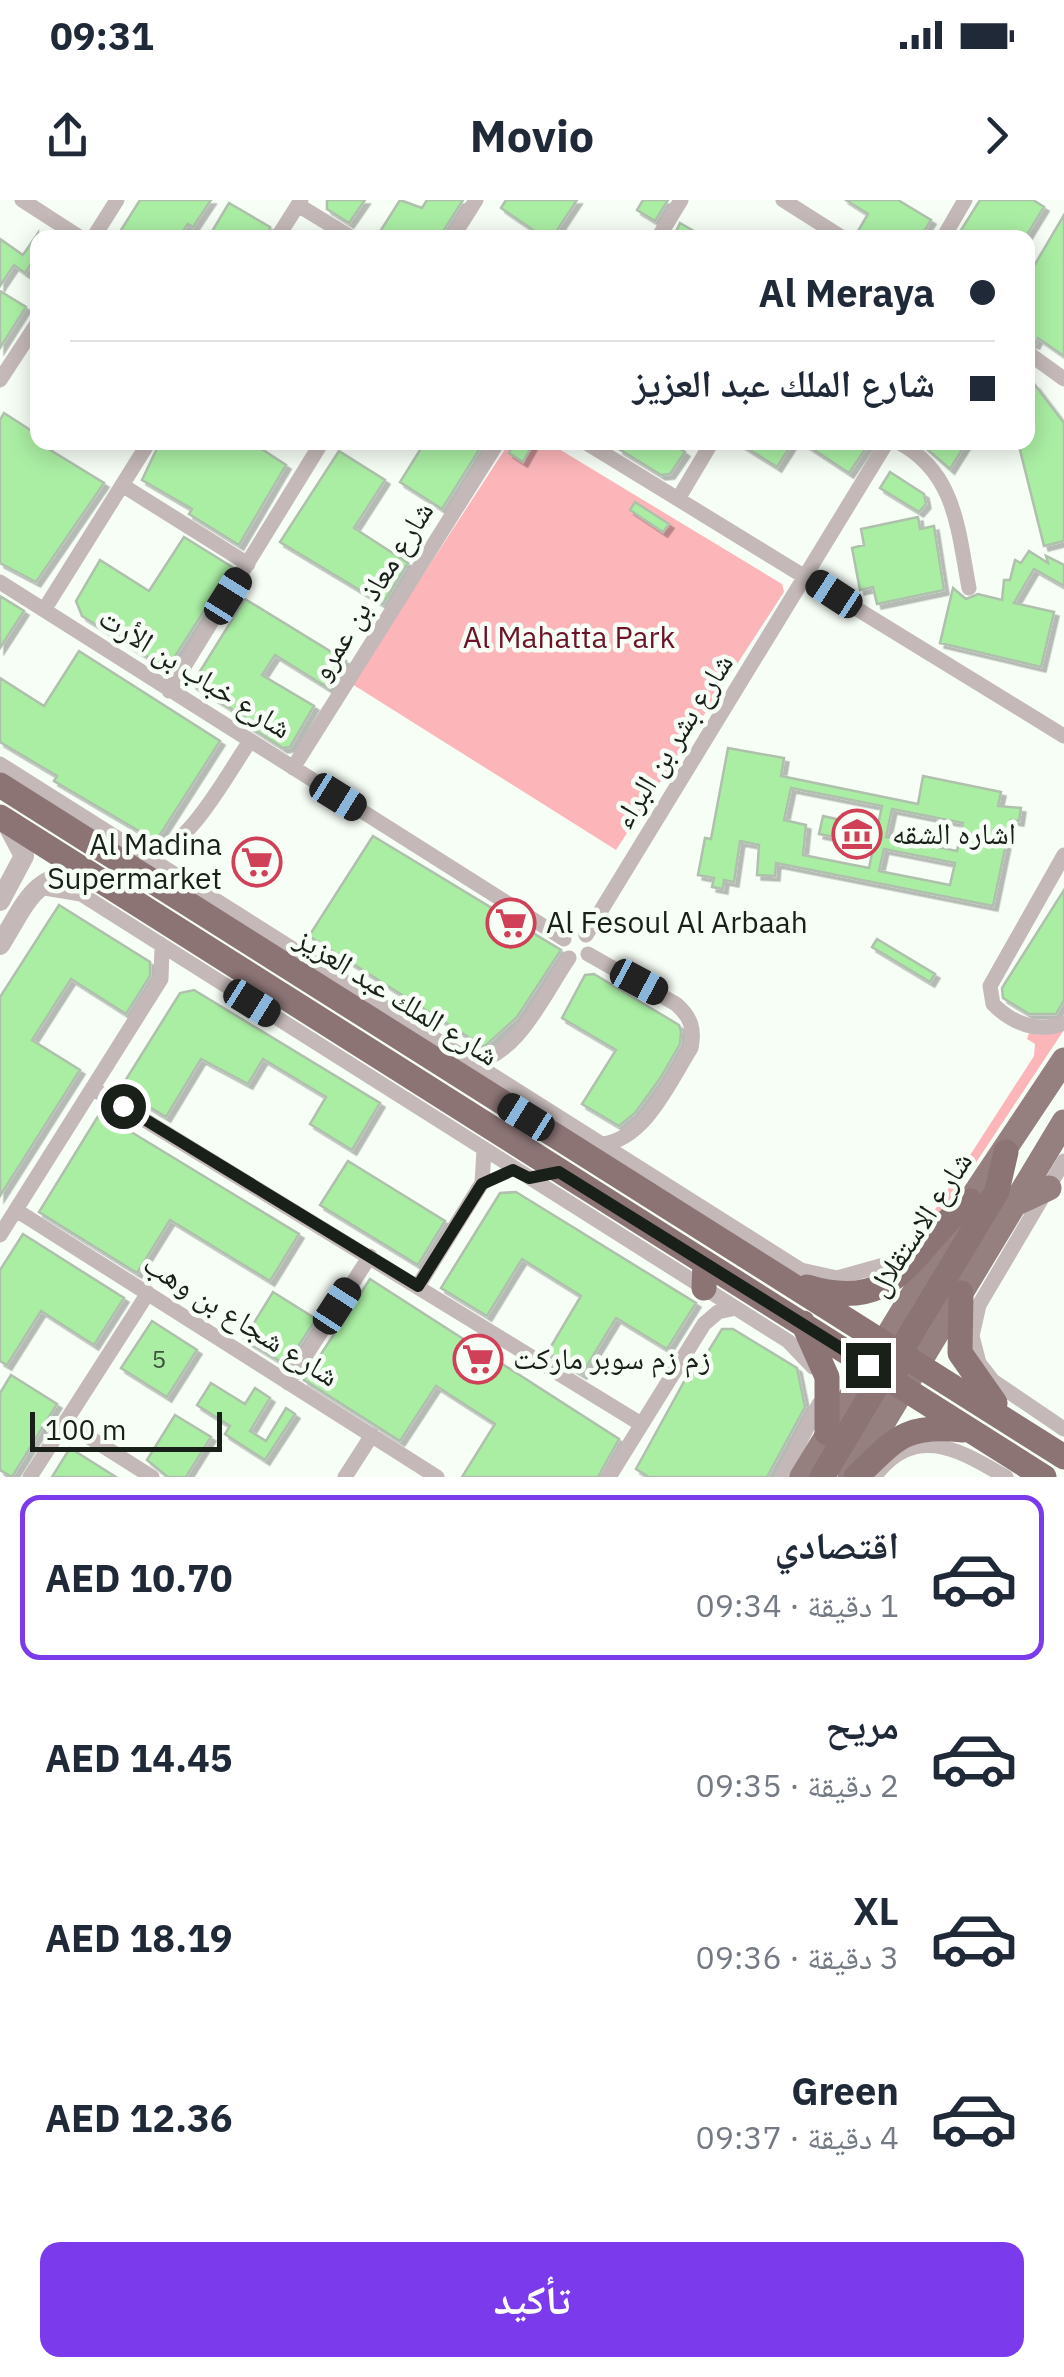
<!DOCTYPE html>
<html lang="ar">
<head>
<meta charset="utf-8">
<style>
	:root { --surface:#fff; --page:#f2f2f3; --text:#1f2937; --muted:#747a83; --line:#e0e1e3; --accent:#7c3aed }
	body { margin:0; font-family:"IBM Plex Sans","Noto Naskh Arabic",sans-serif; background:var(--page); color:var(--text); direction:rtl; height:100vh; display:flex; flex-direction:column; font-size:38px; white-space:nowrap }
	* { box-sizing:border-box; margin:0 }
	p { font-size:32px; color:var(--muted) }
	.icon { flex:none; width:55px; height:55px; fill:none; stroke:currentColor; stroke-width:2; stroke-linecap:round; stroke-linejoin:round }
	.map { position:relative; height:1277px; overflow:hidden; direction:ltr }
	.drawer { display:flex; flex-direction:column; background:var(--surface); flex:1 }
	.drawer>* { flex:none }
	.top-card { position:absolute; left:30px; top:30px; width:1005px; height:220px; border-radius:20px; box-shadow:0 5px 25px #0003; direction:rtl; display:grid; align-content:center; height:220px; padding:0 40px; background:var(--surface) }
	.scale { position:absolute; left:30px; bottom:25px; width:192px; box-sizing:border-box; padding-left:10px; border:5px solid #192019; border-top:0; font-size:28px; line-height:35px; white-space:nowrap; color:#192019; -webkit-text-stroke:8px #f7fef6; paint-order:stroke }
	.end { position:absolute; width:45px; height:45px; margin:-22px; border:12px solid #192019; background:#fff; box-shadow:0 0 0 5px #fff }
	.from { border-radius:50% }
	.car { position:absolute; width:30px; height:60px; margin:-30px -15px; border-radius:12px; box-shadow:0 0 8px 2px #0007; background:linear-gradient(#222 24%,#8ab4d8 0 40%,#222 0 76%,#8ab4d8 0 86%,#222 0) }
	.top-card b { display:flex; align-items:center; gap:35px; height:95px; font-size:38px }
	.top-card b+b { border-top:2px solid var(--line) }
	.top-card i { width:25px; height:25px; background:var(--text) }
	ul { padding:18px 0 0; list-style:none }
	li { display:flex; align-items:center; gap:30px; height:165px; margin:0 20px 15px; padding:0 20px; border:5px solid transparent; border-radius:20px }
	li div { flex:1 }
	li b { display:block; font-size:38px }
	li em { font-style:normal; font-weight:800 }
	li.current { border-color:var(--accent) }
	li>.icon { width:90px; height:90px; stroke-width:1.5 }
	.button { display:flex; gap:20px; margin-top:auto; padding:20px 40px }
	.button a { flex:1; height:115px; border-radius:20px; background:var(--accent); color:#fff; font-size:40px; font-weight:800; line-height:115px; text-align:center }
	.status { display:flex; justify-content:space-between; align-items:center; height:70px; padding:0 50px; background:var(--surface); direction:ltr }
	.status svg { height:28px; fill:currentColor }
	header { display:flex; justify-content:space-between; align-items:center; height:130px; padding:0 40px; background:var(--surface); font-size:45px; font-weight:800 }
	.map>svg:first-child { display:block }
</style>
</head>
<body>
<div class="status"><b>09:31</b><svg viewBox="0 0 49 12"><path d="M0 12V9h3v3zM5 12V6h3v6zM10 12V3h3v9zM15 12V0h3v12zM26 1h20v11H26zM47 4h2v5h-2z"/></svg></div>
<header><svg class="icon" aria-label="forward" viewBox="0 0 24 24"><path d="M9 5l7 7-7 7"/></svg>Movio<svg class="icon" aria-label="share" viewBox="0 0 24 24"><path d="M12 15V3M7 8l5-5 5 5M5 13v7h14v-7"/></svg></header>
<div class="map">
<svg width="1064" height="1277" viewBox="0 0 1064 1277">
	<defs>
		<filter id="shadow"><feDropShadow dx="4.5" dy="4.5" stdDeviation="0" flood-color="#0004"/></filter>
	</defs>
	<rect width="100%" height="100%" fill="#f7fef6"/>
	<path fill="#fcb6ba" d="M 509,243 L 549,243 L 782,384 L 784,392 L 616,650 L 352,484 Z
		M 1064,830 L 932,1029 L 901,1053 L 900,1046 L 916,1039 L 1034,856 L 1035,844 L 1027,839 L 1029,833 L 1044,835 Z"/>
	<path fill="#aaeea4" stroke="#afc0ad" stroke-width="2.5" fill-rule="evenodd" filter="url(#shadow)" d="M 140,0 L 211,0 L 193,27 L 188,24 L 178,38 L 116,38 Z
		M 327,0 L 365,0 L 349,23 L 327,9 Z
		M 400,0 L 422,8 L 427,0 L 463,0 L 439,38 L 376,38 Z
		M 506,0 L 577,0 L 552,38 L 545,38 L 501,8 Z
		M 643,0 L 668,0 L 655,21 L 637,10 Z
		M 846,0 L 898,0 L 931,20 L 920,38 L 854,38 L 868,14 Z
		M 980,0 L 1033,0 L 1044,7 L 1025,38 L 956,38 Z
		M 229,3 L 270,27 L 266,38 L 208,38 Z
		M 1064,15 L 1064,156 L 1038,138 L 1035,144 L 1028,142 L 1028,76 Z
		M 680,23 L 706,38 L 673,38 Z
		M 38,33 L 38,54 L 25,73 L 14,65 L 0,86 L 0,39 L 23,55 Z
		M 0,91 L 26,107 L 0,148 Z
		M 1035,185 L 1064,223 L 1064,341 L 1044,346 L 1018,242 L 1028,242 L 1028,196 Z
		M 4,213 L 38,235 L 38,242 L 50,242 L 47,248 L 104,283 L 36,382 L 0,363 L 0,220 Z
		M 160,242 L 251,242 L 286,265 L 239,345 L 189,314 L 192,309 L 142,280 Z
		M 425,242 L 484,242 L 442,309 L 400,282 Z
		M 515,242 L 534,242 L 523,262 L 509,253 Z
		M 623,242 L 670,242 L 685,252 L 670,274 L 661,275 L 619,249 Z
		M 737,242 L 793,242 L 777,267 Z
		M 802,242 L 870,242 L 849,273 Z
		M 919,242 L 967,242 L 950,269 Z
		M 339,251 L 385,280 L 354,328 L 408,363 L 383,404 L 280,342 Z
		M 890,272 L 924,294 L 926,304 L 919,312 L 880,288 Z
		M 635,302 L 669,324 L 663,332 L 630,310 Z
		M 918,317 L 920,329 L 934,326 L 944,390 L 877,404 L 873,387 L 860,390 L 852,348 L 864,345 L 861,329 Z
		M 184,337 L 232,367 L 167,469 L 82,416 L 76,401 L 100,360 L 149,391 Z
		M 1029,351 L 1048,363 L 1046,356 L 1064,365 L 1064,386 L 1034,369 L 1014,403 L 1054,412 L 1041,467 L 940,443 L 953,388 L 966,399 L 978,394 L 1002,400 L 1004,380 L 1010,380 L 1015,360 L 1021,363 Z
		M 0,396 L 24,411 L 0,448 Z
		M 245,399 L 346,461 L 328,488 L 275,455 L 262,475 L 314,506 L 290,547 L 283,548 L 242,522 L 244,517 L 192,484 Z
		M 79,451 L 220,541 L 156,641 L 54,581 L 57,576 L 0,542 L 0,478 L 44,506 Z
		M 728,548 L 784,558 L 781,576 L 918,604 L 923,576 L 1001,592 L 998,606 L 1021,608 L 1019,621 L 1011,620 L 993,706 L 776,663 L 775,676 L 757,675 L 759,645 L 740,641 L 734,682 L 724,680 L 723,689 L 712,687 L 714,678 L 698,675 L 705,638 L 711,639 ZM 791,588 L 882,606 L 869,668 L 803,655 L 806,625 L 784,620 ZM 892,609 L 963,623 L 957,651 L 886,637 ZM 884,649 L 955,663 L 950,685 L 879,671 Z
		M 823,616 L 854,623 L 850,640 L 819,634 Z
		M 373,636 L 561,750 L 517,817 L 484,847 L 309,736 Z
		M 1064,690 L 1064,800 L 1056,814 L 1029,814 L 1003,798 L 1002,788 Z
		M 59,705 L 150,762 L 150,776 L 126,814 L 71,779 L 32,840 L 80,870 L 0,996 L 0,797 Z
		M 877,739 L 935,774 L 930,782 L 872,747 Z
		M 594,774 L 679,825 L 681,831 L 680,844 L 661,877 L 635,913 L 619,926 L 582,904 L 616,850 L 562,818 L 585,775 Z
		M 194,790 L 380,903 L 352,950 L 310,924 L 326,897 L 263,859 L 248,884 L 201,859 L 166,917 L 120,889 L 180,793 Z
		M 100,913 L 299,1034 L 270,1081 L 170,1020 L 137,1073 L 39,1012 Z
		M 348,961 L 445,1021 L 418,1065 L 320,1005 Z
		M 516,992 L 696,1103 L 667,1149 L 616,1118 L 582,1174 L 547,1153 L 581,1096 L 522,1059 L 487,1116 L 441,1088 L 500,993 Z
		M 23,1034 L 124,1098 L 94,1145 L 41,1111 L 7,1165 L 0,1161 L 0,1070 Z
		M 370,1079 L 619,1239 L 598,1277 L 462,1277 L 495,1224 L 436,1186 L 400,1241 L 304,1180 Z
		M 273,1092 L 316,1119 L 286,1165 L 244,1139 Z
		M 152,1121 L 197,1150 L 167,1197 L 121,1168 Z
		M 722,1129 L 733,1129 L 797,1168 L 805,1207 L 767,1277 L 649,1277 L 636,1269 L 686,1178 L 690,1181 Z
		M 11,1175 L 57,1204 L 12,1277 L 0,1270 L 0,1193 Z
		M 211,1183 L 245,1204 L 255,1188 L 270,1198 L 250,1231 L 266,1241 L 286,1208 L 295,1214 L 265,1260 L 225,1234 L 230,1226 L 197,1205 Z
		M 175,1215 L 211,1237 L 186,1277 L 168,1277 L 147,1260 Z
		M 70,1248 L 116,1277 L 52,1277 Z"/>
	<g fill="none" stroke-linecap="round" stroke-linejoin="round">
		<path stroke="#c4b8b8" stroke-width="15" d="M 22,0 L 81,38
			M 783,0 L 843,38
			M 298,5 L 352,38
			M 93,38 L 117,0
			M 277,38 L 301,0
			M 452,38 L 476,0
			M 658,38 L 681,0
			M 943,38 L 965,0
			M 1028,153 L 1064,179
			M 0,180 L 38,122
			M 585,242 L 1064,536
			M 898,242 C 956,272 958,331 969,388
			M 122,285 L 248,364
			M 678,299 L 712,242
			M 0,382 L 564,739
			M 44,410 L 149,242
			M 169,491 L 322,242
			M 0,564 L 801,1070 L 837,1078 L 909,1058
			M 293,568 L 498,242
			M 1064,655 L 990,786 L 993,804 C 1012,823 1038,834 1064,823
			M 145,656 C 187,653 227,574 250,541
			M 39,687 L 81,694 L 788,1141 L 813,1167
			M 586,735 L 887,242
			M 588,754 L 676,804 C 691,817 695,829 691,848 C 670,881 645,940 602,944
			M 471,862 C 517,859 545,792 569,758
			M 94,889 L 641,1224
			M 1064,961 L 979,1105 L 972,1136 L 979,1163 L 993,1181 L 1064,1229
			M 16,1010 L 437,1277
			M 0,1035 L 161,779 L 162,747
			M 418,1086 L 482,983 L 484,950
			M 288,1183 L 370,1056
			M 65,1222 L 152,1277
			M 30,1277 L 148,1093
			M 345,1277 L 372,1235
			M 609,1277 L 704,1124 L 718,1112 L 736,1108
			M 782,1277 L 819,1204
			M 874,1277 C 916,1222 959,1250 1006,1277"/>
		<path stroke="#c4b8b8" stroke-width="20" d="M 0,701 L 24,656 L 7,624
			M 0,745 C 27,702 34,671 91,674"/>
		<path stroke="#957f7f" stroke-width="25" d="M 1015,1004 L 1049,988
			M 802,1277 L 970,1001 L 1064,860
			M 850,1277 L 1064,922"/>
		<path stroke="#8c7475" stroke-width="25" d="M 0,585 L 1064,1257
			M 0,617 L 1044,1277
			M 807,1087 C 901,1116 913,1044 970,1001
			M 704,1088 L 705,1063
			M 961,1093 L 960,1153 L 995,1203
			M 803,1123 L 827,1177 L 827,1233
			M 897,1168 L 900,1152 L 997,991 L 1006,952
			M 822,1277 L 883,1175 L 886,1161
			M 856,1277 C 896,1239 903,1224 963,1230"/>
	</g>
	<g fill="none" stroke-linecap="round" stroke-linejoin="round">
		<path stroke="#192019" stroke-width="12" d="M 123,906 L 418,1086 L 482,984 L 513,970 L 529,978 L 559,972 L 868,1165"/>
	</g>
	<defs>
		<g id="museum-ring" transform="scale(2.5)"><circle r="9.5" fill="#f7fef6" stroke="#d04056" stroke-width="1.5"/><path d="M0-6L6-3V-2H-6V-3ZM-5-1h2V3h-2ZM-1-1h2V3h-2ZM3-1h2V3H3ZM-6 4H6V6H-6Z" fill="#d04056"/></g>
		<g id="supermarket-ring" transform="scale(2.5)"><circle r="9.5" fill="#f7fef6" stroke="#d04056" stroke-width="1.5"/><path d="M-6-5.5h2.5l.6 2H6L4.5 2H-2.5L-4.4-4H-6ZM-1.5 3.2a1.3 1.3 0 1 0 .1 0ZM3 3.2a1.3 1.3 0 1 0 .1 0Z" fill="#d04056"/></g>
	</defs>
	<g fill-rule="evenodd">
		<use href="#museum-ring" x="857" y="634"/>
		<use href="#supermarket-ring" x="257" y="662"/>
		<use href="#supermarket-ring" x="511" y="723"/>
		<use href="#supermarket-ring" x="478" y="1159"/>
	</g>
	<g text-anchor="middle" stroke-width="9" stroke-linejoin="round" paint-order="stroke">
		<g font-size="25" fill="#3d543c">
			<text x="159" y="1168">5</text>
		</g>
		<g font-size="30" fill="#192019" stroke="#f7fef6">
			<text transform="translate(372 391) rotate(-58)" y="10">شارع معاذ بن عمرو</text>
			<text transform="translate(195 473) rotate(32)" y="10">شارع خباب بن الأرت</text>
			<text transform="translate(673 541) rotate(-58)" y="10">شارع بشر بن البراء</text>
			<text transform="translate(397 797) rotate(32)" y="10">شارع الملك عبد العزيز</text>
			<text transform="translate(920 1024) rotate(-57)" y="10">شارع الاستقلال</text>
			<text transform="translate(241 1120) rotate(32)" y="10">شارع شجاع بن وهب</text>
		</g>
		<g font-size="30" fill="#6c1425" stroke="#f7fef6">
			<text x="569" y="448">Al Mahatta Park</text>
		</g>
		<g font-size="30" fill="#192019" stroke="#f7fef6" text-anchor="start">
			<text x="892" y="644">اشاره الشقه</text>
			<text x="222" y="655" text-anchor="end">Al Madina<tspan x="222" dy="34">Supermarket</tspan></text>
			<text x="546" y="733">Al Fesoul Al Arbaah</text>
			<text x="513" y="1169">زم زم سوبر مارکت</text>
		</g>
	</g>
</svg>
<div class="scale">100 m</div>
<i class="end from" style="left:123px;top:906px"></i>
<i class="end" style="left:868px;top:1165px"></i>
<i class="car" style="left:834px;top:394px;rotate:303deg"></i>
<i class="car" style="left:228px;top:396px;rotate:32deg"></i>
<i class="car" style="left:338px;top:597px;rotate:122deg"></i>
<i class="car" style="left:639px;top:782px;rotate:118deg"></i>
<i class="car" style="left:252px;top:803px;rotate:122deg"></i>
<i class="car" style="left:526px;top:917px;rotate:302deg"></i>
<i class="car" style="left:337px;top:1106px;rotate:33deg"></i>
<div class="top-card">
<b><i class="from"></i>Al Meraya</b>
<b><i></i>شارع الملك عبد العزيز</b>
</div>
</div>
<section class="drawer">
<ul>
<li class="current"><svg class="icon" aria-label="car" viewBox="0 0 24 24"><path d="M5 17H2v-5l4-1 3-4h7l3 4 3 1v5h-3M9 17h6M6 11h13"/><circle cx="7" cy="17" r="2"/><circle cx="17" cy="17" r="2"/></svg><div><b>اقتصادي</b><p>1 دقيقة · 09:34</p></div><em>AED 10.70</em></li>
<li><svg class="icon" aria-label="car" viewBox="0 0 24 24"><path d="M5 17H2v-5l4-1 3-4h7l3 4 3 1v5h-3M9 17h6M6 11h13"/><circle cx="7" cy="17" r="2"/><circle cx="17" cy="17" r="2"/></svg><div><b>مريح</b><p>2 دقيقة · 09:35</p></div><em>AED 14.45</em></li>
<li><svg class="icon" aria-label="car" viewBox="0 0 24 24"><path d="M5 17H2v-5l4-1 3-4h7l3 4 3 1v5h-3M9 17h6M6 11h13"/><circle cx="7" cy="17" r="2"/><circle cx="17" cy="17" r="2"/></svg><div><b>XL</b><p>3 دقيقة · 09:36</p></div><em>AED 18.19</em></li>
<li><svg class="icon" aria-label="car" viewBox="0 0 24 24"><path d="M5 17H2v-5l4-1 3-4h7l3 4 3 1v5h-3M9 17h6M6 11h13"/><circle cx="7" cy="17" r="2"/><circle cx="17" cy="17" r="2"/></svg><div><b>Green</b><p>4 دقيقة · 09:37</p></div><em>AED 12.36</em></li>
</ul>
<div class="button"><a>تأكيد</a></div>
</section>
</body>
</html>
